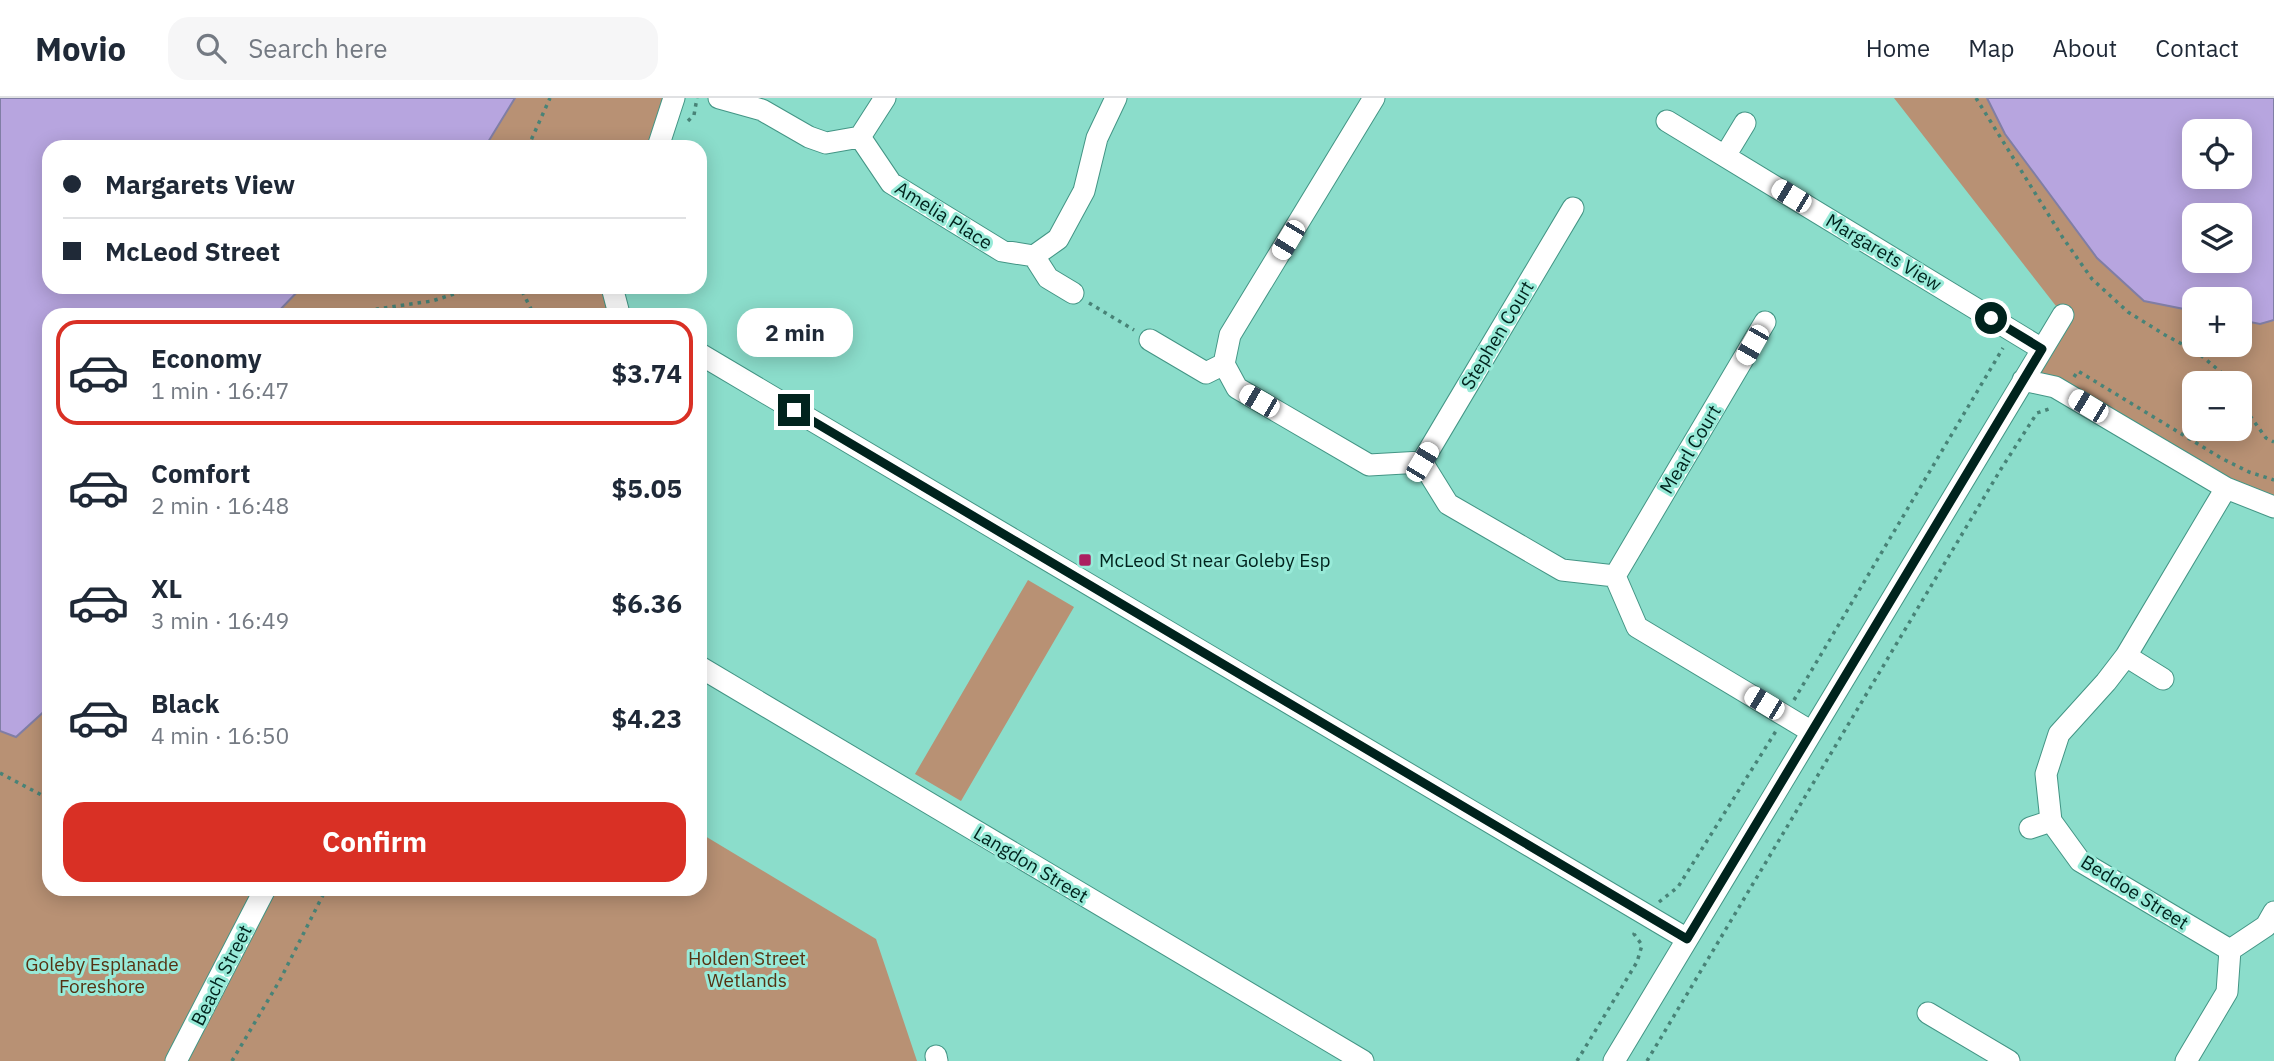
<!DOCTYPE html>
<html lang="en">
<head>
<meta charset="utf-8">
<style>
	:root { --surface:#fff; --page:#f6f6f7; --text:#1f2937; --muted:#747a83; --line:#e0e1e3; --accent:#d93025 }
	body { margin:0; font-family:"IBM Plex Sans",sans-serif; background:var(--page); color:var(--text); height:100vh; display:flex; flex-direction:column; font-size:26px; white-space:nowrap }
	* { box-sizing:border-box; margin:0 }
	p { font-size:23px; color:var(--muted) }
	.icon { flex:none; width:38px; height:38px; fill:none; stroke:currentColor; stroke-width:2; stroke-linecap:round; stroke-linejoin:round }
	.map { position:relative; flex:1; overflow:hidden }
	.sheet { position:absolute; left:42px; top:210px; width:665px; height:588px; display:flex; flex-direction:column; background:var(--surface); border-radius:21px; box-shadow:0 4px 18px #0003 }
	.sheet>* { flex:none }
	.hud { position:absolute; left:42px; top:42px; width:665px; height:154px; border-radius:21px; box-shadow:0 4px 18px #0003; display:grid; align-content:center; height:154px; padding:0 21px; background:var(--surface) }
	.controls { position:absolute; left:2182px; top:21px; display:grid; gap:14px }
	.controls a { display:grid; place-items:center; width:70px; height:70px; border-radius:14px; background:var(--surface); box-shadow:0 4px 18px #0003; font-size:35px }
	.end { position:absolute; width:32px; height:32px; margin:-16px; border:9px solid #00231d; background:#fff; box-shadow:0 0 0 4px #fff }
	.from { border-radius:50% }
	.bubble { position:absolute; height:49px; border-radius:21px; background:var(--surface); box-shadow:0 4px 18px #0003; font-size:23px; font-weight:800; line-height:49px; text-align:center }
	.car { position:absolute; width:21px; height:42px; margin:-21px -10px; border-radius:9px; box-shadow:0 0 5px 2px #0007; background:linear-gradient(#fff 24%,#345 0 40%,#fff 0 76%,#345 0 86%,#fff 0) }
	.hud b { display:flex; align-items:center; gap:24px; height:66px; font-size:26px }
	.hud b+b { border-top:2px solid var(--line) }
	.hud i { width:18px; height:18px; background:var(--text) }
	ul { padding:12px 0 0; list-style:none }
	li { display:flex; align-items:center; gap:21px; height:105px; margin:0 14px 10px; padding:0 7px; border:4px solid transparent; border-radius:21px }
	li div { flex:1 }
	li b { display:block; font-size:26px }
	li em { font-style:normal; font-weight:800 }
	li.active { border-color:var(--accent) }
	li>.icon { width:63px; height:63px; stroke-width:1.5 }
	.action { display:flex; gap:14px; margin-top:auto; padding:14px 21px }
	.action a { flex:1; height:80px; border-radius:21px; background:var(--accent); color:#fff; font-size:28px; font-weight:800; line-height:80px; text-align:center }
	header { display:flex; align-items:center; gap:42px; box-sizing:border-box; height:98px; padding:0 35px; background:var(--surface); border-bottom:2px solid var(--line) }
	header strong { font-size:33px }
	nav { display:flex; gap:38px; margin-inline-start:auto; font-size:24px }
	.search { width:490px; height:63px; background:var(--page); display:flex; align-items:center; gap:18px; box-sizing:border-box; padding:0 24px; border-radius:21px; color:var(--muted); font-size:26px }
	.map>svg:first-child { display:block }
</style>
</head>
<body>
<header>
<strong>Movio</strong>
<div class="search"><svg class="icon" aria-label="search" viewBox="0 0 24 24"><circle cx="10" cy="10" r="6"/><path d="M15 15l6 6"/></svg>Search here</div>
<nav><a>Home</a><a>Map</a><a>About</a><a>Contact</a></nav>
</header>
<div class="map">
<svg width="2274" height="963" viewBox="0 0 2274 963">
	<rect width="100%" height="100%" fill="#8bddcb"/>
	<path fill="#b89174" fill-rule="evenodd" d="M 0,0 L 674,0 L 658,49 L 49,49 L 49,189 L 612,189 L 618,212 L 609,217 L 49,217 L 49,791 L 700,791 L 700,735 L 876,841 L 917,963 L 0,963 Z
		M 1894,0 L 2274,0 L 2274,409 L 2023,282 L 2063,217 ZM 2194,33 L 2240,33 L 2240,79 L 2194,79 ZM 2194,117 L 2240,117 L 2240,163 L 2194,163 ZM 2194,201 L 2240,201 L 2240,247 L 2194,247 ZM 2194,285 L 2240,285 L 2240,331 L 2194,331 Z
		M 1028,482 L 1074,509 L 961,703 L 915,676 Z"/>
	<path fill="#b7a5df" stroke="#807ea5" stroke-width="2" fill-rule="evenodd" d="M 0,0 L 515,0 L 485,49 L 49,49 L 49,189 L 302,189 L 275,217 L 49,217 L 49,609 L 16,639 L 0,633 Z
		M 1987,0 L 2274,0 L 2274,222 L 2260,226 L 2240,222 L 2240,201 L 2194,201 L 2194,213 L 2144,203 L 2097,160 L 2005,36 ZM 2194,33 L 2240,33 L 2240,79 L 2194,79 ZM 2194,117 L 2240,117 L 2240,163 L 2194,163 Z"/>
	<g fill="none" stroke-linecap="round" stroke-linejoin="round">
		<g stroke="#439585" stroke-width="23">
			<path id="minor" d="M 719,0 L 762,12 L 809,39 L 826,45 L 860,39 L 891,85 L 1002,153 L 1034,158 L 1058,141 L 1084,93 L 1097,40 L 1116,0
				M 1374,0 L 1230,237 L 1224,266 L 1237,290 L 1369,367 L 1422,364 L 1448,406 L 1562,472 L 1615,478 L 1637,529 L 1812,634
				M 1667,23 L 2042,251
				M 860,39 L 885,0
				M 658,49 L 674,0
				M 1725,58 L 1745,25
				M 1034,158 L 1048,180 L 1073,195
				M 612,189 L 618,212
				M 1150,242 L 1206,275 L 1224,266
				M 700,256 L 1687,841
				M 2023,282 L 2055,289 L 2226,390 L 2274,409
				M 1422,364 L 1573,110
				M 2226,390 L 2126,558 L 2106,584 L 2059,636 L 2046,676 L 2051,723 L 2080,763 L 2230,852
				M 1615,478 L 1765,224
				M 2126,558 L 2163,581
				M 700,569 L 1363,963
				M 2030,730 L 2051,723
				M 1928,915 L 2009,963
				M 936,958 L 937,963
				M 176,963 L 265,791
				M 1614,963 L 2063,217
				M 2186,963 L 2227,894 L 2230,852 L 2266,828 L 2274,814"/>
		</g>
		<path stroke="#488377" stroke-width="3.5" stroke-dasharray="3.5 5" stroke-linecap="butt" d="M 1976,0 L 2063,140 L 2092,181 L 2128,214 L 2165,237 L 2197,254 L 2222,275 L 2228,285
			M 688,23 L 694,17 L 697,0
			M 528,49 L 550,0
			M 515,189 L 523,195 L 534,217
			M 1089,205 L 1134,232
			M 369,217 L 377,211 L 432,203 L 467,192 L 470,189
			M 2074,279 L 2078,273 L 2221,360 L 2249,374 L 2274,382
			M 2240,304 L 2266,340 L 2274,344
			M 1794,602 L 2003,250
			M 0,675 L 49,701
			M 1659,804 L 1678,789 L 1776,633
			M 232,963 L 280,882 L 326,791
			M 1577,963 L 1637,864 L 1642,847 L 1634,836 L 1637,831
			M 1647,963 L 2001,371 L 2037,315 L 2052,310"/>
		<use href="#minor" stroke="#fff" stroke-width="21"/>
	</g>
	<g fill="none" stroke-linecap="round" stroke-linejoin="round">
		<path stroke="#00231d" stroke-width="9" d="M 794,312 L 1687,841 L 2042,251 L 1991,220"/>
	</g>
	<rect fill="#ab1f60" stroke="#98ead8" stroke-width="2.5" x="1078" y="455" width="14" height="14" rx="3.5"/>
	<g text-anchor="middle" stroke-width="6" stroke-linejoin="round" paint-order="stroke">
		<g font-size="19" fill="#00231d" stroke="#98ead8">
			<text transform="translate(944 117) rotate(32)" y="7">Amelia Place</text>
			<text transform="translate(1884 154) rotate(31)" y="7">Margarets View</text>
			<text transform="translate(1497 237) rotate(-59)" y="7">Stephen Court</text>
			<text transform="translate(1690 351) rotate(-59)" y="7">Mearl Court</text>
			<text transform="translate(1031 766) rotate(31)" y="7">Langdon Street</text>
			<text transform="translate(2135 794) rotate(32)" y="7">Beddoe Street</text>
			<text transform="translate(221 877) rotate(-63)" y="7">Beach Street</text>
		</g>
		<g font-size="19" fill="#00231d" stroke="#98ead8" text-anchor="start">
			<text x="1099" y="469">McLeod St near Goleby Esp</text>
		</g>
		<g font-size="19" fill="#563212" stroke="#98ead8">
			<text x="747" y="867">Holden Street<tspan x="747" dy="22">Wetlands</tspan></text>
			<text x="102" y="873">Goleby Esplanade<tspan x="102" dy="22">Foreshore</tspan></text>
		</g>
	</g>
</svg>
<div class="controls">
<a><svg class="icon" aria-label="locate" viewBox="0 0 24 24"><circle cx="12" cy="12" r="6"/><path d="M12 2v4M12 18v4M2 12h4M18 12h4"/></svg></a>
<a><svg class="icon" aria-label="layers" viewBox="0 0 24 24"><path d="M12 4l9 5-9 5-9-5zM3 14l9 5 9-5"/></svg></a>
<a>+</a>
<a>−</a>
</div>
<i class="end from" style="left:1991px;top:220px"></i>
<i class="end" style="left:794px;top:312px"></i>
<div class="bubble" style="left:737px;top:210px;width:116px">2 min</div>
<i class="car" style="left:1791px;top:98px;rotate:301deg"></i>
<i class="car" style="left:1288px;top:142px;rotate:211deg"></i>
<i class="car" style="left:1752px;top:247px;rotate:210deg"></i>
<i class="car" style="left:1259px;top:303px;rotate:300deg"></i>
<i class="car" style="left:2088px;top:308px;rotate:301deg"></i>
<i class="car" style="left:1422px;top:364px;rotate:31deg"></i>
<i class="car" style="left:1764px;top:605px;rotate:301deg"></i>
<div class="hud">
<b><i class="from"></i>Margarets View</b>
<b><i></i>McLeod Street</b>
</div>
<section class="sheet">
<ul>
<li class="active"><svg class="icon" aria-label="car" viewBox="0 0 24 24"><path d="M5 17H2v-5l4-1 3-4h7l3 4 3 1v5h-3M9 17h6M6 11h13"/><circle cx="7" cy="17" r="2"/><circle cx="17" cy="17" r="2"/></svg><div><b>Economy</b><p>1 min · 16:47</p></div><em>$3.74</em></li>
<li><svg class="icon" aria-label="car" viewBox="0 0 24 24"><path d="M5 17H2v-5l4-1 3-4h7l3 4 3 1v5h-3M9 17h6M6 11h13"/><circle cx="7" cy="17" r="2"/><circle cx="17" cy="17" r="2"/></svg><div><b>Comfort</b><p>2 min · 16:48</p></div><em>$5.05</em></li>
<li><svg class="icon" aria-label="car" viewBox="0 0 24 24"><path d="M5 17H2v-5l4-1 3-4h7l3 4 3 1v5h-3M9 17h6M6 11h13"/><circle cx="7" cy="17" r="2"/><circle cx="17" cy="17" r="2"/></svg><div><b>XL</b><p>3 min · 16:49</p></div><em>$6.36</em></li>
<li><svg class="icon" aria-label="car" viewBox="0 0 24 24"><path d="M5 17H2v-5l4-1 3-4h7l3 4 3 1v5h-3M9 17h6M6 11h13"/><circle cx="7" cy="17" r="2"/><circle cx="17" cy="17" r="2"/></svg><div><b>Black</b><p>4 min · 16:50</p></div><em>$4.23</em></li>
</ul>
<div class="action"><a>Confirm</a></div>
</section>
</div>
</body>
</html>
